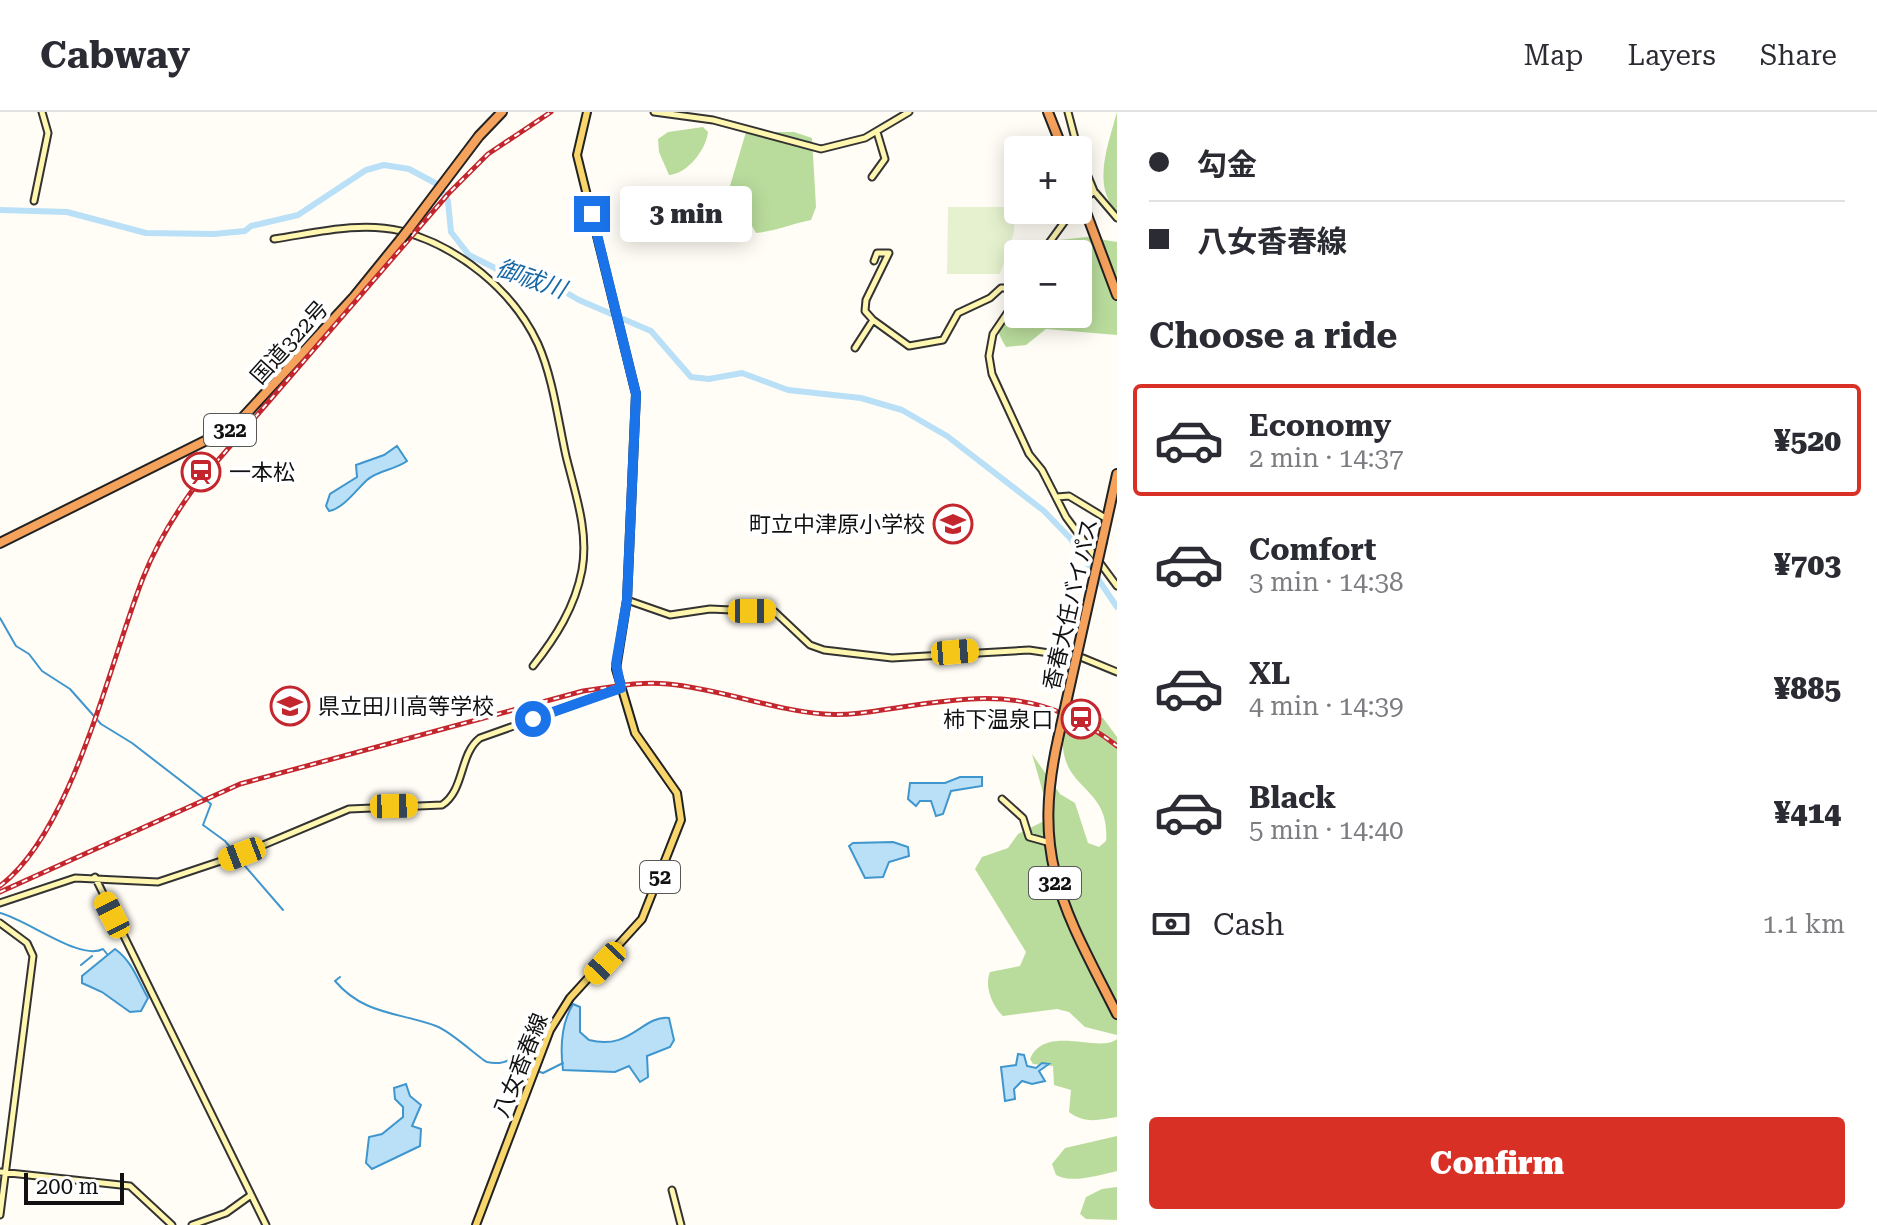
<!DOCTYPE html>
<html lang="en">
<head>
<meta charset="utf-8">
<style>
	:root { --surface:#fff; --page:#f2f2f3; --text:#2b2b33; --muted:#7c7c81; --line:#e1e1e2; --accent:#d93025 }
	body { margin:0; font-family:"Roboto Serif","Noto Sans JP",serif; background:var(--page); color:var(--text); height:100vh; display:flex; flex-direction:column; font-size:30px; white-space:nowrap }
	* { box-sizing:border-box; margin:0 }
	p { font-size:26px; color:var(--muted) }
	.icon { flex:none; width:44px; height:44px; fill:none; stroke:currentColor; stroke-width:2; stroke-linecap:round; stroke-linejoin:round }
	.map { position:relative; flex:1; overflow:hidden }
	.side { display:flex; flex-direction:column; background:var(--surface); width:760px }
	.side>* { flex:none }
	.hud { display:grid; align-content:center; height:176px; padding:0 32px; background:var(--surface) }
	.controls { position:absolute; left:1004px; top:24px; display:grid; gap:16px }
	.controls a { display:grid; place-items:center; width:88px; height:88px; border-radius:8px; background:var(--surface); box-shadow:0 4px 20px #0003; font-size:40px }
	.scale { position:absolute; left:24px; bottom:20px; width:100px; box-sizing:border-box; padding-left:8px; border:4px solid #111; border-top:0; font-size:22px; line-height:28px; white-space:nowrap; color:#111; -webkit-text-stroke:6px #fff; paint-order:stroke }
	.end { position:absolute; width:36px; height:36px; margin:-18px; border:10px solid #1a73e8; background:#fff; box-shadow:0 0 0 4px #fff }
	.from { border-radius:50% }
	.bubble { position:absolute; height:56px; border-radius:8px; background:var(--surface); box-shadow:0 4px 20px #0003; font-size:26px; font-weight:800; line-height:56px; text-align:center }
	.car { position:absolute; width:24px; height:48px; margin:-24px -12px; border-radius:10px; box-shadow:0 0 6px 2px #0007; background:linear-gradient(#f5c518 24%,#345 0 40%,#f5c518 0 76%,#345 0 86%,#f5c518 0) }
	.hud b { display:flex; align-items:center; gap:28px; height:76px; font-size:30px }
	.hud b+b { border-top:2px solid var(--line) }
	.hud i { width:20px; height:20px; background:var(--text) }
	ul { padding:0; list-style:none }
	li { display:flex; align-items:center; gap:24px; height:112px; margin:0 16px 12px; padding:0 16px; border:4px solid transparent; border-radius:8px }
	li div { flex:1 }
	li b { display:block; font-size:30px }
	li em { font-style:normal; font-weight:800 }
	li.selected { border-color:var(--accent) }
	li>.icon { width:72px; height:72px; stroke-width:1.5 }
	h2 { padding:0 32px; font-size:36px; line-height:96px }
	.pay { display:flex; align-items:center; gap:20px; height:88px; padding:0 32px; font-size:30px }
	.pay p { margin-inline-start:auto }
	.action { display:flex; gap:16px; margin-top:auto; padding:16px 32px }
	.action a { flex:1; height:92px; border-radius:8px; background:var(--accent); color:#fff; font-size:32px; font-weight:800; line-height:92px; text-align:center }
	header { display:flex; align-items:center; gap:48px; box-sizing:border-box; height:112px; padding:0 40px; background:var(--surface); border-bottom:2px solid var(--line) }
	header strong { font-size:38px }
	nav { display:flex; gap:44px; margin-inline-start:auto; font-size:28px }
	main { display:flex; flex:1; min-height:0 }
	.map>svg:first-child { display:block }
</style>
</head>
<body>
<header>
<strong>Cabway</strong>
<nav><a>Map</a><a>Layers</a><a>Share</a></nav>
</header>
<main>
<div class="map">
<svg width="1117" height="1113" viewBox="0 0 1117 1113">
	<rect width="100%" height="100%" fill="#fffdf5"/>
	<path fill="#b9dc9c" d="M 1117,0 L 1117,100 C 1091,74 1109,30 1117,0 Z
		M 703,15 L 708,20 C 706,38 687,62 669,63 L 659,40 L 658,27 L 668,20 Z
		M 746,20 L 794,20 L 812,26 L 816,95 L 811,108 C 791,112 776,119 756,121 L 744,100 L 728,91 L 727,84 Z
		M 1087,125 L 1117,130 L 1117,223 L 1046,217 L 1026,233 L 1006,235 C 994,215 997,212 1008,193 C 1012,186 1014,176 1018,168 L 1018,202 L 1078,202 L 1078,142 L 1038,142 L 1059,128 Z
		M 1075,602 L 1103,606 L 1117,625 L 1117,923 L 1085,915 L 1069,900 L 1057,897 L 1003,904 C 992,894 984,874 990,860 L 1020,854 L 1026,840 L 975,757 L 982,745 L 1008,736 L 1018,722 L 1046,708 L 1046,691 L 1032,642 L 1060,682 L 1075,691 L 1088,731 L 1099,735 L 1106,729 C 1111,667 1050,682 1065,607 Z
		M 1117,927 L 1117,1005 C 1099,1008 1085,1012 1069,1000 L 1071,978 L 1054,973 L 1053,954 L 1033,952 L 1030,947 C 1045,911 1099,942 1117,927 Z
		M 1117,1024 L 1117,1059 C 1099,1063 1072,1072 1056,1063 L 1052,1052 L 1065,1036 Z
		M 1117,1075 L 1117,1108 L 1086,1107 L 1080,1102 L 1086,1085 L 1102,1077 Z"/>
	<path fill="#e6f2cf" d="M 948,95 L 1011,95 L 1015,99 L 1014,120 L 1000,162 L 947,162 Z"/>
	<path fill="#b9e0f7" stroke="#3f96cf" stroke-width="2" d="M 397,334 L 407,349 C 395,358 378,358 367,368 C 357,377 343,397 329,399 L 326,394 L 330,382 L 357,365 L 356,353 L 384,343 Z
		M 960,665 L 982,665 L 982,674 L 951,679 L 943,702 L 936,704 L 931,689 L 920,689 L 916,694 L 908,687 L 910,671 L 945,671 Z
		M 893,730 L 908,735 L 909,744 L 889,750 L 883,765 L 865,766 L 849,734 L 853,731 Z
		M 115,837 C 133,850 138,869 148,886 L 141,899 L 130,900 L 102,880 L 82,871 L 82,864 Z
		M 573,892 L 580,895 L 580,920 L 589,928 C 631,939 642,903 669,906 L 674,928 L 670,935 L 647,944 L 648,965 L 640,970 L 629,954 L 615,960 L 563,958 C 560,935 561,912 573,892 Z
		M 1018,942 L 1024,943 L 1027,954 L 1036,956 L 1042,951 L 1049,952 L 1039,959 L 1045,969 L 1032,972 L 1022,969 L 1014,977 L 1015,987 L 1005,989 L 1001,955 L 1016,953 Z
		M 406,972 L 410,984 L 421,993 L 412,1014 L 421,1017 L 420,1034 L 372,1057 L 366,1051 L 369,1025 L 382,1022 L 403,1005 L 403,995 L 395,987 L 394,976 Z"/>
	<g fill="none" stroke-linecap="round" stroke-linejoin="round">
		<path stroke="#3f96cf" stroke-width="2" d="M 0,506 L 16,534 L 29,542 L 42,559 L 70,577 L 101,612 L 132,631 L 211,692 L 203,713 L 225,729 L 235,741
			M 238,746 L 283,798
			M 0,801 C 28,808 80,849 103,837 L 107,842
			M 81,853 L 92,844
			M 340,865 L 335,869 C 364,903 398,900 436,914 C 451,919 481,948 487,950 C 495,952 504,951 511,947 L 532,955
			M 537,959 L 543,961 L 563,951"/>
		<path stroke="#b9e0f7" stroke-width="6" d="M 0,98 L 67,100 L 146,121 L 214,122 L 245,119 L 251,114 L 298,103 L 366,58 L 384,53 L 409,57 L 437,72 L 448,89 L 451,120 L 469,143 L 505,161 L 541,166 L 579,188 L 651,219 L 691,265 L 709,267 L 742,261 L 788,278 L 861,286 L 902,298 L 947,324 L 1044,399 L 1071,427 L 1117,495"/>
		<g stroke="#333" stroke-width="9">
			<path id="secondary" d="M 654,0 L 713,8 L 821,37 L 865,26 L 909,0
				M 1068,0 L 1078,38
				M 1078,40 L 1094,79 L 1117,106
				M 872,65 L 885,47 L 877,20
				M 34,89 L 48,21 L 42,0
				M 1078,93 L 1094,79
				M 274,127 C 315,121 360,109 401,119 C 458,134 513,178 538,232 C 553,266 558,308 566,344 C 575,381 589,419 582,458 C 575,495 556,525 533,554
				M 1041,142 L 1073,98
				M 874,149 L 877,141 L 889,141 L 866,188 L 865,199 L 873,208 L 909,234 L 943,228 L 958,201 L 990,186 L 1001,176 L 1018,176
				M 1018,185 L 993,222 L 989,244 L 992,262 L 1029,342 L 1042,358 L 1066,405 L 1117,474
				M 855,236 L 873,208
				M 1057,385 L 1069,384 L 1107,407
				M 627,488 L 670,503 L 710,497 L 775,500 L 810,533 L 824,538 L 892,546 L 1029,538 L 1083,546 L 1117,560
				M 1002,687 L 1023,706 L 1029,725 L 1047,730
				M 95,765 L 266,1113
				M 0,791 L 75,766 L 158,770 L 242,742 L 349,697 L 442,693 C 465,678 459,642 480,626 L 621,576
				M 0,811 L 27,831 L 33,844 L 0,1103
				M 0,1060 L 130,1074 L 172,1113
				M 672,1078 L 681,1113
				M 192,1113 L 226,1101 L 251,1083"/>
		</g>
		<g stroke="#222" stroke-width="10">
			<path id="primary" d="M 476,1113 L 550,918 L 570,886 L 642,807 L 681,708 L 677,681 L 635,621 L 616,557 L 627,488 L 636,282 L 577,43 L 587,0"/>
		</g>
		<g stroke="#222" stroke-width="12">
			<path id="highway" d="M 1048,0 L 1063,38
				M 1084,95 L 1117,183
				M 408,118 L 479,24 L 502,0
				M 1102,430 L 1117,362
				M 0,431 L 235,314 L 354,185 L 401,127
				M 1058,627 C 1031,748 1064,797 1117,902"/>
		</g>
		<use href="#secondary" stroke="#fff6b0" stroke-width="5"/>
		<use href="#primary" stroke="#f9d66b" stroke-width="6"/>
		<use href="#highway" stroke="#f5a25d" stroke-width="8"/>
		<g stroke="#c4262e" stroke-width="5">
			<path id="rail" d="M 0,774 C 73,719 109,552 143,466 C 156,433 173,405 194,376 L 449,81 L 488,42 L 551,0
				M 0,780 L 240,672 L 583,579 C 612,575 639,569 668,572 C 721,577 772,598 824,602 C 853,604 881,598 909,594 C 992,581 1048,580 1117,634"/>
		</g>
		<use href="#rail" stroke="#fff" stroke-width="2" stroke-dasharray="6" stroke-linecap="butt"/>
		<g stroke="#222" stroke-width="12" stroke-linecap="butt">
			<path id="highway-bridge" d="M 1078,80 L 1084,95
				M 401,127 L 408,118
				M 1058,627 L 1102,430"/>
		</g>
		<use href="#highway-bridge" stroke="#f5a25d" stroke-width="8"/>
	</g>
	<g fill="none" stroke-linecap="round" stroke-linejoin="round">
		<path stroke="#1a73e8" stroke-width="10" d="M 533,607 L 621,576 L 616,552 L 627,488 L 636,282 L 592,102"/>
	</g>
	<defs>
		<g id="station-ring" transform="scale(2)"><circle r="9.5" fill="#fff" stroke="#c4262e" stroke-width="1.5"/><path d="M-3-6H3Q5-6 5-4V2Q5 4 3 4L4.5 6H3L1.5 4h-3L-3 6H-4.5L-3 4Q-5 4-5 2V-4Q-5-6-3-6ZM-3.5-4v3h7v-3ZM-3.5 1v1.5H-2V1ZM2 1v1.5H3.5V1Z" fill="#c4262e"/></g>
		<g id="school-ring" transform="scale(2)"><circle r="9.5" fill="#fff" stroke="#c4262e" stroke-width="1.5"/><path d="M0-5L7-2L0 1L-7-2ZM-4 1L0 2.5L4 1V4Q0 6-4 4Z" fill="#c4262e"/></g>
	</defs>
	<g fill-rule="evenodd">
		<use href="#station-ring" x="201" y="360"/>
		<use href="#school-ring" x="953" y="412"/>
		<use href="#school-ring" x="290" y="594"/>
		<use href="#station-ring" x="1081" y="607"/>
	</g>
	<g text-anchor="middle" stroke-width="8" stroke-linejoin="round" paint-order="stroke">
		<g fill="#fff" stroke="#585858" stroke-width="2">
			<rect x="204" y="302" width="52" height="32" rx="6"/>
			<rect x="640" y="749" width="40" height="32" rx="6"/>
			<rect x="1029" y="755" width="52" height="32" rx="6"/>
		</g>
		<g font-size="20" font-weight="bold" fill="#111">
			<text x="230" y="325">322</text>
			<text x="660" y="772">52</text>
			<text x="1055" y="778">322</text>
		</g>
		<g font-size="22" fill="#111" stroke="#fff">
			<text transform="translate(289 230) rotate(-48)" y="8">国道322号</text>
			<text transform="translate(1070 492) rotate(-77)" y="8">香春大任バイパス</text>
			<text transform="translate(520 953) rotate(-68)" y="8">八女香春線</text>
		</g>
		<g font-size="22" fill="#111" stroke="#fff" text-anchor="start">
			<text x="229" y="368">一本松</text>
			<text x="925" y="420" text-anchor="end">町立中津原小学校</text>
			<text x="318" y="602">県立田川高等学校</text>
			<text x="1053" y="615" text-anchor="end">柿下温泉口</text>
		</g>
		<g font-size="24" font-style="italic" fill="#1768a6" stroke="#fff">
			<text transform="translate(531 167) rotate(19)" y="8">御祓川</text>
		</g>
	</g>
</svg>
<div class="controls">
<a>+</a>
<a>−</a>
</div>
<div class="scale">200 m</div>
<i class="end from" style="left:533px;top:607px"></i>
<i class="end" style="left:592px;top:102px"></i>
<div class="bubble" style="left:620px;top:74px;width:132px">3 min</div>
<i class="car" style="left:752px;top:499px;rotate:90deg"></i>
<i class="car" style="left:955px;top:540px;rotate:85deg"></i>
<i class="car" style="left:394px;top:694px;rotate:89deg"></i>
<i class="car" style="left:242px;top:742px;rotate:249deg"></i>
<i class="car" style="left:112px;top:803px;rotate:333deg"></i>
<i class="car" style="left:605px;top:851px;rotate:223deg"></i>
</div>
<section class="side">
<div class="hud">
<b><i class="from"></i>勾金</b>
<b><i></i>八女香春線</b>
</div>
<h2>Choose a ride</h2>
<ul>
<li class="selected"><svg class="icon" aria-label="car" viewBox="0 0 24 24"><path d="M5 17H2v-5l4-1 3-4h7l3 4 3 1v5h-3M9 17h6M6 11h13"/><circle cx="7" cy="17" r="2"/><circle cx="17" cy="17" r="2"/></svg><div><b>Economy</b><p>2 min · 14:37</p></div><em>¥520</em></li>
<li><svg class="icon" aria-label="car" viewBox="0 0 24 24"><path d="M5 17H2v-5l4-1 3-4h7l3 4 3 1v5h-3M9 17h6M6 11h13"/><circle cx="7" cy="17" r="2"/><circle cx="17" cy="17" r="2"/></svg><div><b>Comfort</b><p>3 min · 14:38</p></div><em>¥703</em></li>
<li><svg class="icon" aria-label="car" viewBox="0 0 24 24"><path d="M5 17H2v-5l4-1 3-4h7l3 4 3 1v5h-3M9 17h6M6 11h13"/><circle cx="7" cy="17" r="2"/><circle cx="17" cy="17" r="2"/></svg><div><b>XL</b><p>4 min · 14:39</p></div><em>¥885</em></li>
<li><svg class="icon" aria-label="car" viewBox="0 0 24 24"><path d="M5 17H2v-5l4-1 3-4h7l3 4 3 1v5h-3M9 17h6M6 11h13"/><circle cx="7" cy="17" r="2"/><circle cx="17" cy="17" r="2"/></svg><div><b>Black</b><p>5 min · 14:40</p></div><em>¥414</em></li>
</ul>
<div class="pay"><svg class="icon" aria-label="cash" viewBox="0 0 24 24"><path d="M3 7h18v10H3z"/><circle cx="12" cy="12" r="2"/></svg>Cash<p>1.1 km</p></div>
<div class="action"><a>Confirm</a></div>
</section>
</main>
</body>
</html>
